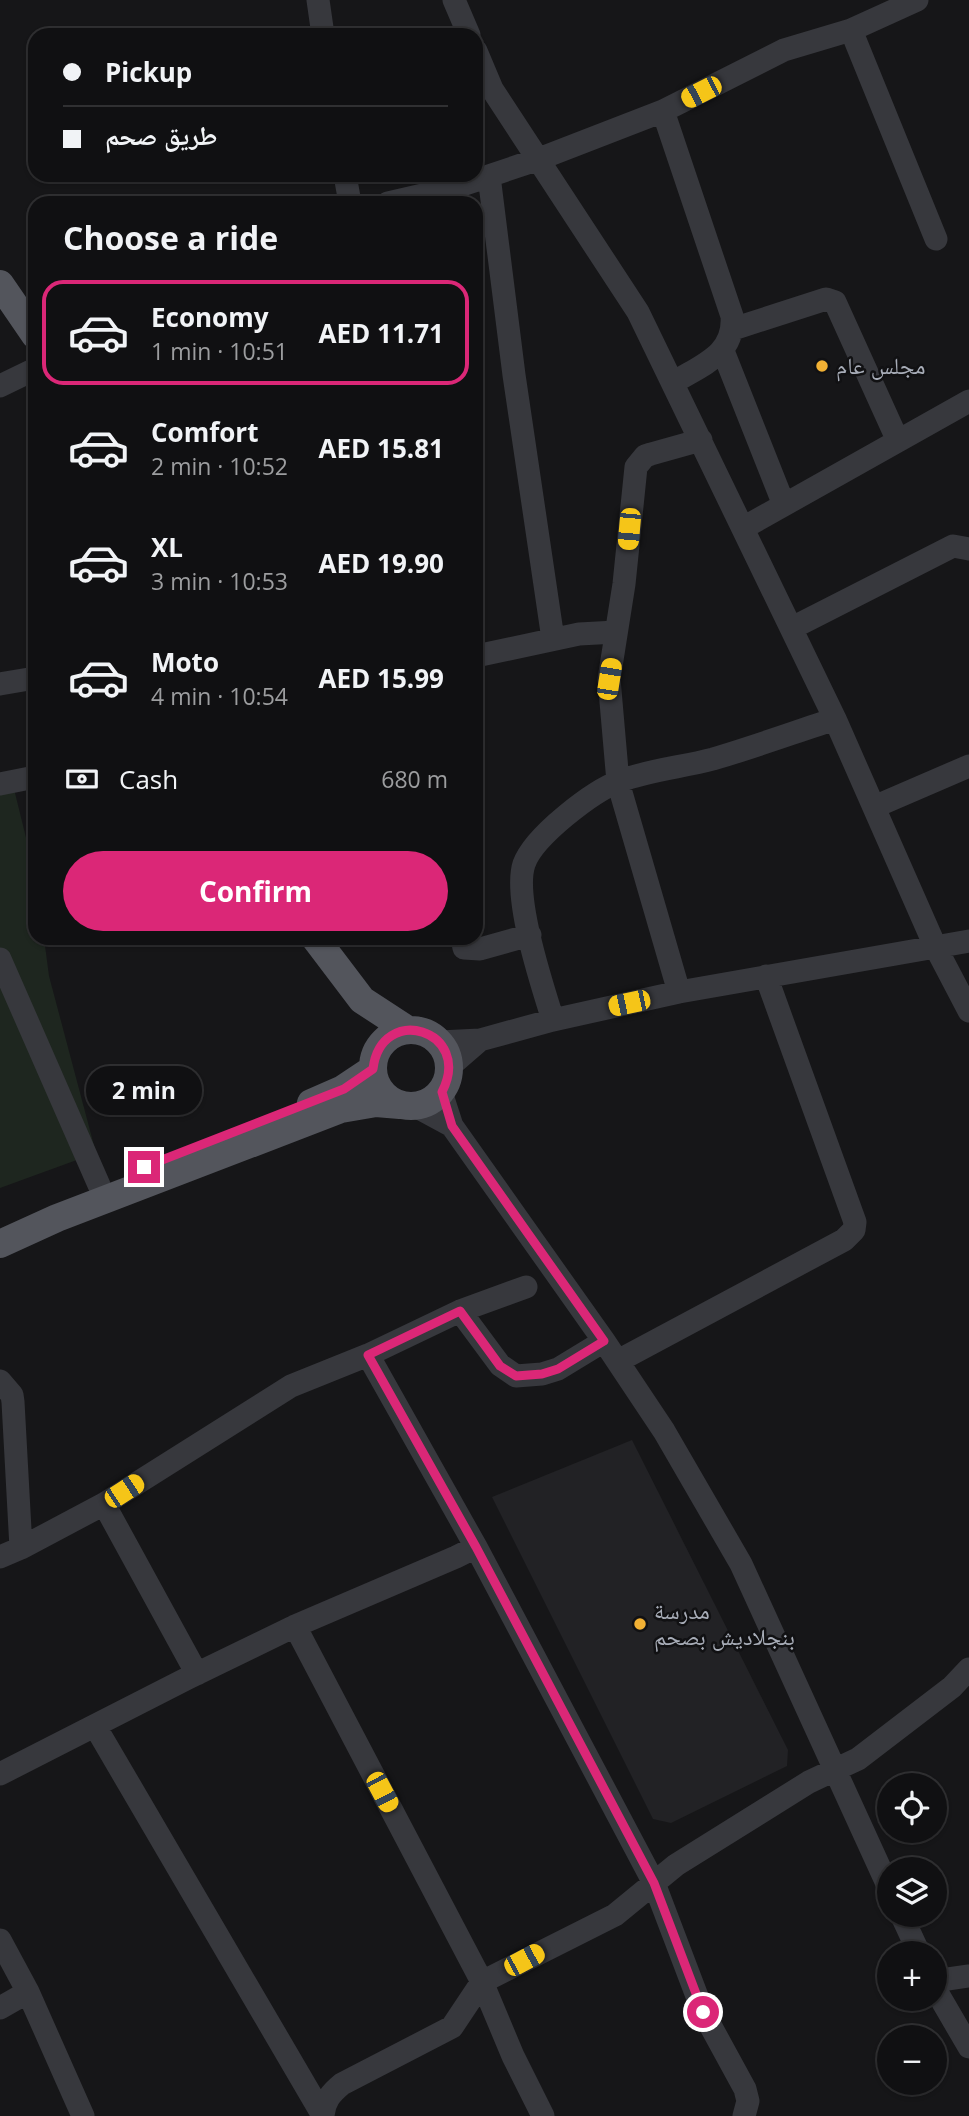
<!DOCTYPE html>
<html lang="en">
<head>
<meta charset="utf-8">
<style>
	:root { --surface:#101012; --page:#19191b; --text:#f1f3f6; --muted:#9c9d9f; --line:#303032; --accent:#db2777 }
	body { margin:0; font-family:"Open Sans","Noto Naskh Arabic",sans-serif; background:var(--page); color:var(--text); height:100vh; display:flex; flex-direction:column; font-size:26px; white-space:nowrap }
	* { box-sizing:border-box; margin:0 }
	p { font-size:23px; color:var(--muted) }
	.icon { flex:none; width:38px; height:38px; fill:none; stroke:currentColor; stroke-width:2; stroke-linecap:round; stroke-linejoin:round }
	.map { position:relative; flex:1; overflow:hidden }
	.details { position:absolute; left:28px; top:196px; width:455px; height:749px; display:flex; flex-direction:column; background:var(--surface); border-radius:21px; box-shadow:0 2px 5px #0004,0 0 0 2px var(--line) }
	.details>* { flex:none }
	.guide { position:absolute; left:28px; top:28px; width:455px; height:154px; border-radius:21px; box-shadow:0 2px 5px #0004,0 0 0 2px var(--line); display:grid; align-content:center; height:154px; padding:0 35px; background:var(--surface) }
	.controls { position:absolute; left:877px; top:1773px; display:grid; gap:14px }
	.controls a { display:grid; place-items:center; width:70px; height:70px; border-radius:50%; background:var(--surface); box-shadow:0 2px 5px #0004,0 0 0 2px var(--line); font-size:35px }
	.end { position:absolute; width:32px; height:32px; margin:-16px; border:9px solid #db2777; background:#fff; box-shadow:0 0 0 4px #fff }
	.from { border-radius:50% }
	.bubble { position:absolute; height:49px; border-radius:24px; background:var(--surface); box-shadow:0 2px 5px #0004,0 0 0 2px var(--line); font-size:23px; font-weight:700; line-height:49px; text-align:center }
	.car { position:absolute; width:21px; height:42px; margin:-21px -10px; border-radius:9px; box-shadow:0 0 5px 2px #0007; background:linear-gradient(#f5c518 24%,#345 0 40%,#f5c518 0 76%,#345 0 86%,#f5c518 0) }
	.guide b { display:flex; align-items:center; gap:24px; height:66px; font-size:26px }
	.guide b+b { border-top:2px solid var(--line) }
	.guide i { width:18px; height:18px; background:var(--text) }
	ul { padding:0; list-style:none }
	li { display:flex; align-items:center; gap:21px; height:105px; margin:0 14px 10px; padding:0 21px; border:4px solid transparent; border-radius:21px }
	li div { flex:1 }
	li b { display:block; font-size:26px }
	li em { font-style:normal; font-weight:700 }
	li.on { border-color:var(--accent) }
	li>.icon { width:63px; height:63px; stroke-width:1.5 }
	h2 { padding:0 35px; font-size:32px; line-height:84px }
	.pay { display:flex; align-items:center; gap:18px; height:77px; padding:0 35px; font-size:26px }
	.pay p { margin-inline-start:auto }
	.cta { display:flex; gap:14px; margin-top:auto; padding:14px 35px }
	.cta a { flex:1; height:80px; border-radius:42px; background:var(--accent); color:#fff; font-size:28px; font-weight:700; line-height:80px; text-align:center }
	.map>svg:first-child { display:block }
</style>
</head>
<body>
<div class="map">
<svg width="969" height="2116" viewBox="0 0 969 2116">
	<rect width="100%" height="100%" fill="#161618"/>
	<path fill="#222225" d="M 632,1440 L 788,1750 L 787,1766 L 671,1823 L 653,1819 L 492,1497 Z"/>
	<path fill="#1e261f" d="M 14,789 L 35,874 L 35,938 L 44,938 L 49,976 L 96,1153 L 0,1188 L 0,791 Z"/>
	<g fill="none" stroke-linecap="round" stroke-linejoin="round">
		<path stroke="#37383d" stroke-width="23" d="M 318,0 L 323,35
			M 454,0 L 469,35
			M 851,30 L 936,239
			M 476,51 L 492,89 L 638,312 L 835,719 L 935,946 L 969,1011
			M 663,111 L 732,316 C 735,355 701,365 673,383
			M 345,175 L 350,203
			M 489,176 L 514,375 L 553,639
			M 388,203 L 453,188 L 539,159 L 663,111 L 784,50 L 851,30 L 917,0
			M 733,329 L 826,299 L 835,302 L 898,441
			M 723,351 L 784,505
			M 0,386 L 35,369
			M 743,528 L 969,401
			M 792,628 L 953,546 L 969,549
			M 476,656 L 579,634 L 616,632
			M 0,684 L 35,678
			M 0,784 L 35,777
			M 874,807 L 969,766
			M 462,938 L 464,948 L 480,949 L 530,935
			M 0,959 L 99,1185
			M 679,992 L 618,782 L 609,679 L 624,584 L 636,467 L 645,456 L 651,454 L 701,440
			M 553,1020 C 542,985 513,897 524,864 C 534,836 593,791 620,781 C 649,770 683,767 713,759 C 754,747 795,732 835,719
			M 440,1042 L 480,1040 L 553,1020 L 679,992 L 969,941
			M 450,1066 L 480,1040
			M 441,1092 L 452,1126 L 604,1341 L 664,1431 L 741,1564 L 889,1888
			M 415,1106 L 452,1126
			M 460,1311 L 500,1365 L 516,1376 L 542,1374 L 558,1369 L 604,1341
			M 368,1355 L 476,1547
			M 618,1361 L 844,1240 L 854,1230 L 855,1222 L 766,976
			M 0,1381 L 12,1395 L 13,1402 L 21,1548 L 0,1557
			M 104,1504 L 197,1674
			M 21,1548 L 104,1504 L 291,1386 L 368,1355 L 460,1311 L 526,1287
			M 295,1626 L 482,1982 L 513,2056 L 543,2116
			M 95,1726 L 322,2114
			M 0,1774 L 188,1678 L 295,1626 L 456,1557 L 476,1547 L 654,1883 L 703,2012 L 745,2089 L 748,2101 L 744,2116
			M 901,1914 L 919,1953
			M 0,1940 L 28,1992 L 0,2008
			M 934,1981 L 969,1976
			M 934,1987 L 969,2047
			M 28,1992 L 83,2116
			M 323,2116 C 324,2101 331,2093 342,2084 L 452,2027 L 482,1982 L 615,1915 L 676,1865 L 809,1782 L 858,1759 L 952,1687 L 969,1669"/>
		<path stroke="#53555c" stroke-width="28" d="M 0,284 L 35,335
			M 315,938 L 362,1000 L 408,1030
			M373 1068a38 38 0 1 1 76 0a38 38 0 1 1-76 0Z
			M 311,1103 L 343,1089 L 373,1069
			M 0,1244 L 57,1218 L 341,1109 L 376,1103 L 400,1105"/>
	</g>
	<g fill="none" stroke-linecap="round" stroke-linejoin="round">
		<path stroke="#db2777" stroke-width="9" d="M 144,1167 L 344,1089 L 373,1069 C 381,1002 474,1030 442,1092 L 452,1126 L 604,1341 L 558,1369 L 542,1374 L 516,1376 L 500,1366 L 460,1311 L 368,1355 L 476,1547 L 654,1883 L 703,2012"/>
	</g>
	<g fill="#f2b134" stroke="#111113" stroke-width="2.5">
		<circle cx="822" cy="366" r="7"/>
		<circle cx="640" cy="1624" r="7"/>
	</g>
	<g text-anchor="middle" stroke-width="5" stroke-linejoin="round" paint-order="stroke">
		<g font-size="23" fill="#a8adb8" stroke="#111113" text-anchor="start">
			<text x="836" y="374">مجلس عام</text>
			<text x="654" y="1619">مدرسة<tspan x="654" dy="26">بنجلاديش بصحم</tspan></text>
		</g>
	</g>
</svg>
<div class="controls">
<a><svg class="icon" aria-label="locate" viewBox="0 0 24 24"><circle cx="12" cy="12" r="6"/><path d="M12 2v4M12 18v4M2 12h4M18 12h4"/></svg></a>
<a><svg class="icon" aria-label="layers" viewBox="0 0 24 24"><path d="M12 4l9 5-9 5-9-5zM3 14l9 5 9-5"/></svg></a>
<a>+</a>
<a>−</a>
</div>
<i class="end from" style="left:703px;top:2012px"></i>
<i class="end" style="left:144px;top:1167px"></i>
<div class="bubble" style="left:86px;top:1066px;width:116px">2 min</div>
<i class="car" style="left:701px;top:92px;rotate:243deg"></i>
<i class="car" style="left:629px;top:529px;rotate:185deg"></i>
<i class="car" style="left:609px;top:679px;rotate:9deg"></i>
<i class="car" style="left:629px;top:1003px;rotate:258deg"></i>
<i class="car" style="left:124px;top:1491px;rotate:57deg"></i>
<i class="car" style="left:382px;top:1792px;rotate:152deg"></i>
<i class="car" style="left:524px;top:1960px;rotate:62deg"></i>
<div class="guide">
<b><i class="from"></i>Pickup</b>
<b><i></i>طريق صحم</b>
</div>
<section class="details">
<h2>Choose a ride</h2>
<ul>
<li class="on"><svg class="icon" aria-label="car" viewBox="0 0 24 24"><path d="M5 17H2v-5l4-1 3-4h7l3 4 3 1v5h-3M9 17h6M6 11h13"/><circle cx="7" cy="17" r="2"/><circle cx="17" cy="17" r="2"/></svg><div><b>Economy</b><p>1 min · 10:51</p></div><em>AED 11.71</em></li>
<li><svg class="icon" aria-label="car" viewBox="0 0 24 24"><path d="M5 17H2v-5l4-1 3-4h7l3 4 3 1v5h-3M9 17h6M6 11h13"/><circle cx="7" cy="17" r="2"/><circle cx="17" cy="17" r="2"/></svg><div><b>Comfort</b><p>2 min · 10:52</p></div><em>AED 15.81</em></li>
<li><svg class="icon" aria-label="car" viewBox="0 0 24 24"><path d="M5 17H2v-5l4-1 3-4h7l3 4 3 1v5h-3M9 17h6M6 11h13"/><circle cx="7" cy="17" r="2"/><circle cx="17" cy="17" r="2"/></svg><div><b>XL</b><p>3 min · 10:53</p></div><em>AED 19.90</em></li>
<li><svg class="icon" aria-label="car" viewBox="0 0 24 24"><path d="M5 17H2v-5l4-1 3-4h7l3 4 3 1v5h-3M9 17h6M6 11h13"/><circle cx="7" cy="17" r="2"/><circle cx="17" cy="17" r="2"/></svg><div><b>Moto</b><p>4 min · 10:54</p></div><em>AED 15.99</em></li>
</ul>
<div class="pay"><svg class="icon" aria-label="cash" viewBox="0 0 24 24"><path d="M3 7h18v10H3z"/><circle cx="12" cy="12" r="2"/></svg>Cash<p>680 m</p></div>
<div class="cta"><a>Confirm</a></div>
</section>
</div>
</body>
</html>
